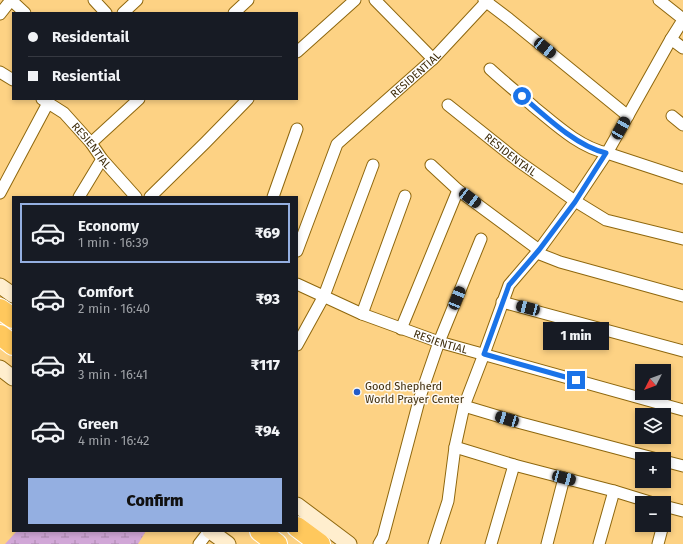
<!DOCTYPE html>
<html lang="en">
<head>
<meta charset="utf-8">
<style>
	:root { --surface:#171b24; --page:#20242c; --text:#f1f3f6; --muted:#9ea1a6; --line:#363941; --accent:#94afe1 }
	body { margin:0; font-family:"Fira Sans",sans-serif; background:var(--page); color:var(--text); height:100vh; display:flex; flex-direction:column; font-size:15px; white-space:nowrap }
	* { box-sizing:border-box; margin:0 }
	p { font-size:13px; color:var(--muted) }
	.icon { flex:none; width:22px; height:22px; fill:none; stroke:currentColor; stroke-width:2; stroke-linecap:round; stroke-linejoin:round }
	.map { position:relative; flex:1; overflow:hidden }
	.side { position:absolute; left:12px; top:196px; width:286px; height:336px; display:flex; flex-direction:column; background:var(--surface); border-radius:0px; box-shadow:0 2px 6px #0003 }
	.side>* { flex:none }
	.hud { position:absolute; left:12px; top:12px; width:286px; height:88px; border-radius:0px; box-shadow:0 2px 6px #0003; display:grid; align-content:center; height:88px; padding:0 16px; background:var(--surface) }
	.needle { width:26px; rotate:228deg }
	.tools { position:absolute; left:635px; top:364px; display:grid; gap:8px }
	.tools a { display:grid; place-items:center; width:36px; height:36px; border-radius:0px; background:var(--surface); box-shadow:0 2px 6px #0003; font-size:20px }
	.end { position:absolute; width:18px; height:18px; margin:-9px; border:5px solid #1a73e8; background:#fff; box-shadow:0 0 0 2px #fff }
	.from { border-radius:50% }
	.bubble { position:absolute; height:28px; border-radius:0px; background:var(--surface); box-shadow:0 2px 6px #0003; font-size:13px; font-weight:800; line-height:28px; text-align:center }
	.car { position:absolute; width:12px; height:24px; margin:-12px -6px; border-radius:5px; box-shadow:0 0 3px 1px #0007; background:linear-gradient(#222 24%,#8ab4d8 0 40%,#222 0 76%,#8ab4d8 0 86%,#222 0) }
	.hud b { display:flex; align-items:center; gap:14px; height:38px; font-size:15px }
	.hud b+b { border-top:1px solid var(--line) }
	.hud i { width:10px; height:10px; background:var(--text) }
	ul { padding:7px 0 0; list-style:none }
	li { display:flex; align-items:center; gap:12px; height:60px; margin:0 8px 6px; padding:0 8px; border:2px solid transparent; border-radius:0px }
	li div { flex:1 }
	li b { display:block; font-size:15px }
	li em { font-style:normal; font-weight:800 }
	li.active { border-color:var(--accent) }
	li>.icon { width:36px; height:36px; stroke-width:1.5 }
	.button { display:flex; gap:8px; margin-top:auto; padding:8px 16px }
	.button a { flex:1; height:46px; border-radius:0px; background:var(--accent); color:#111; font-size:16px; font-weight:800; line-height:46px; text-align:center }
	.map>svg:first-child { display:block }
</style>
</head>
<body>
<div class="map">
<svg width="683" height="544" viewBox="0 0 683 544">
	<defs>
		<pattern id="wetland-marsh" width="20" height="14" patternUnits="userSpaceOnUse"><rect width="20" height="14" fill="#d1a7d7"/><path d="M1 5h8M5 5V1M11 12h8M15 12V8" fill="none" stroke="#ab88ad"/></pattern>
	</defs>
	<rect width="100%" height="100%" fill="#fdd284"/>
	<path fill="url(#wetland-marsh)" d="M 17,531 L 146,531 L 138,544 L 5,544 Z"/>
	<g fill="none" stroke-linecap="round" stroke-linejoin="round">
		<g stroke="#8e670e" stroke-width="13">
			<g id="street">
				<path d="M 11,0 L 25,13"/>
				<path d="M 94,0 L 106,13"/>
				<path d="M 375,0 L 433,59"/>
				<path d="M 484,0 L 509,19 L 628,116"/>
				<path d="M 659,0 L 683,19"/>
				<path d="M 123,13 L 137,0"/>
				<path d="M 234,13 L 248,0"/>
				<path d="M 0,14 L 11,0"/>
				<path d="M 671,39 L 683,48"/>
				<path d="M 297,52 L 355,0"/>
				<path d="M 490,69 C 504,82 519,94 534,107 C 555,124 579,147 607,153 L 683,178"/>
				<path d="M 0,72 L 13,80"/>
				<path id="s1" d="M 42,99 L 64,113 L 91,143 L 102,159 L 136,197"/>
				<path id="s2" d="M 448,105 L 518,161 L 575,201 L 606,220 L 683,239"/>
				<path d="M 672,116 L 683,125"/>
				<path d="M 91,143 L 139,99"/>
				<path d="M 431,165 L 458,190 L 539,250"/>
				<path d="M 0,193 L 48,103"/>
				<path d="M 79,197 L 102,159"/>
				<path d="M 150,197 L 205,143 L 248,99"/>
				<path d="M 273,197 L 297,129"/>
				<path id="s3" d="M 297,251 L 337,144 L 433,59 L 488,0"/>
				<path d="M 537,253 L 560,262 L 683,296"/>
				<path id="s4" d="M 297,284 L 362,314 L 439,342 L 683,410"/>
				<path d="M 502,302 L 683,351"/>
				<path d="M 362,314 L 405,196"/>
				<path d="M 401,329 L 458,190"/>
				<path d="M 297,345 L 324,296 L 373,165"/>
				<path d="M 464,406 L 521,423 L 657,459"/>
				<path d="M 455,447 L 514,465"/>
				<path d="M 664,461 L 683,466"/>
				<path d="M 664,506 L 683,511"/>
				<path d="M 199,544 L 209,531"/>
				<path d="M 379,544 L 383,537 L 420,397 L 439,342 L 481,239"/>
				<path d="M 434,544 L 448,501 L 455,447 L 464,406 L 484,354 L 509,285 L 539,250 L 575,201 L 607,153 L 671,39 L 683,20"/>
				<path d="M 491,544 L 514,465 L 614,491 L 653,503"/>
				<path d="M 547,544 L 564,478"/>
				<path d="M 599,544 L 614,491"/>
				<path d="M 658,544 L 663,525"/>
			</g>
		</g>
		<g stroke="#8e670e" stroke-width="17">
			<path id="secondary" d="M 0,286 L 13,295
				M 0,368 L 13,378
				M 297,505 L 349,544
				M 210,531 L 228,544"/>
		</g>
		<g stroke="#fff" stroke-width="22">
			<path id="highway" d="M 0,309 L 13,318
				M 0,335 L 13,345
				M 297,527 L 320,544
				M 260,531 L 277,544"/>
		</g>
		<use href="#street" stroke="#fff" stroke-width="11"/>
		<use href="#secondary" stroke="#ffeece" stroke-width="15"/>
		<use href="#highway" stroke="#ffc85d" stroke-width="20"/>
	</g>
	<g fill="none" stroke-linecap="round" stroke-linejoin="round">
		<path stroke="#1a73e8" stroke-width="5" d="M 522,96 C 545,116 576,146 606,153 L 575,202 L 539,250 L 509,285 L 484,354 L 576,380"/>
	</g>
	<circle fill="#225bc8" stroke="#fef9f2" stroke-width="1.5" cx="357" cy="392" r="4"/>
	<g text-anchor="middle" stroke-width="3" stroke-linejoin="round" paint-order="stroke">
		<g font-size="11" fill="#3e2d0c" stroke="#fef9f2">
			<text dy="4" stroke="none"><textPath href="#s3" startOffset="219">RESIDENTIAL</textPath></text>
			<text dy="4" stroke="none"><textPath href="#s1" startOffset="69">RESIENTIAL</textPath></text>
			<text dy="4" stroke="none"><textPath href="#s2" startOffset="80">RESIDENTAIL</textPath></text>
			<text dy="4" stroke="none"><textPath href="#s4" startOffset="155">RESIENTIAL</textPath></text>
		</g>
		<g font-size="11" fill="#3e2d0c" stroke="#fef9f2" text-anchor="start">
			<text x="365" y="390">Good Shepherd<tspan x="365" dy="13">World Prayer Center</tspan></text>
		</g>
	</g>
</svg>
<div class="tools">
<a><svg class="needle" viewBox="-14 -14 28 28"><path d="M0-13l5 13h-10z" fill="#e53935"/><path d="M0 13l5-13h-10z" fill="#9ea1a6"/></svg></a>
<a><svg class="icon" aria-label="layers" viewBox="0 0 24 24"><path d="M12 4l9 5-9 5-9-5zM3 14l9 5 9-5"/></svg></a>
<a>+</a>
<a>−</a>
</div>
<i class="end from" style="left:522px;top:96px"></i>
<i class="end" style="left:576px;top:380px"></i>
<div class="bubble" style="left:543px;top:322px;width:66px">1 min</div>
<i class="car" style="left:545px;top:48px;rotate:129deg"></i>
<i class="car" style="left:621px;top:128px;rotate:30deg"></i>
<i class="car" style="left:470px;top:198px;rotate:127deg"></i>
<i class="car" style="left:457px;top:298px;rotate:22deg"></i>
<i class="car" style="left:528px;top:308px;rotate:285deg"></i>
<i class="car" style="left:507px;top:419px;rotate:287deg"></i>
<i class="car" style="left:564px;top:478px;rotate:105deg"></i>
<div class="hud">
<b><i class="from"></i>Residentail</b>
<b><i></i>Resiential</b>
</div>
<section class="side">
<ul>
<li class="active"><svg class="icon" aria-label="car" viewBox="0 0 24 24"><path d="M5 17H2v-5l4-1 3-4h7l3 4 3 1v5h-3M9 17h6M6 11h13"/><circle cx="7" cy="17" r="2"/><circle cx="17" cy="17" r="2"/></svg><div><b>Economy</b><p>1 min · 16:39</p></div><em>₹69</em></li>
<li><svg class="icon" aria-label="car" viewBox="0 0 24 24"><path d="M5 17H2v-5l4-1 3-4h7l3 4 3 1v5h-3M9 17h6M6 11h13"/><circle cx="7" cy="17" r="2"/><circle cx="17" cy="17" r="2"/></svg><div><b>Comfort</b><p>2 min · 16:40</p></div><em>₹93</em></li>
<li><svg class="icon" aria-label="car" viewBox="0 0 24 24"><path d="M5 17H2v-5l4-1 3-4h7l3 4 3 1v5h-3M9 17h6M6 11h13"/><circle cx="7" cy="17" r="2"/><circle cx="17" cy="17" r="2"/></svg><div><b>XL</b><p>3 min · 16:41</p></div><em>₹117</em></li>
<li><svg class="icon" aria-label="car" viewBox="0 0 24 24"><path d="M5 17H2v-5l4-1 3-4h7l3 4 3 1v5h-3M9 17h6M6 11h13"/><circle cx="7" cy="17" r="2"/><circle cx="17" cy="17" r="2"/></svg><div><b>Green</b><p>4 min · 16:42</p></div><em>₹94</em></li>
</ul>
<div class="button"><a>Confirm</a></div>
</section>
</div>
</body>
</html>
